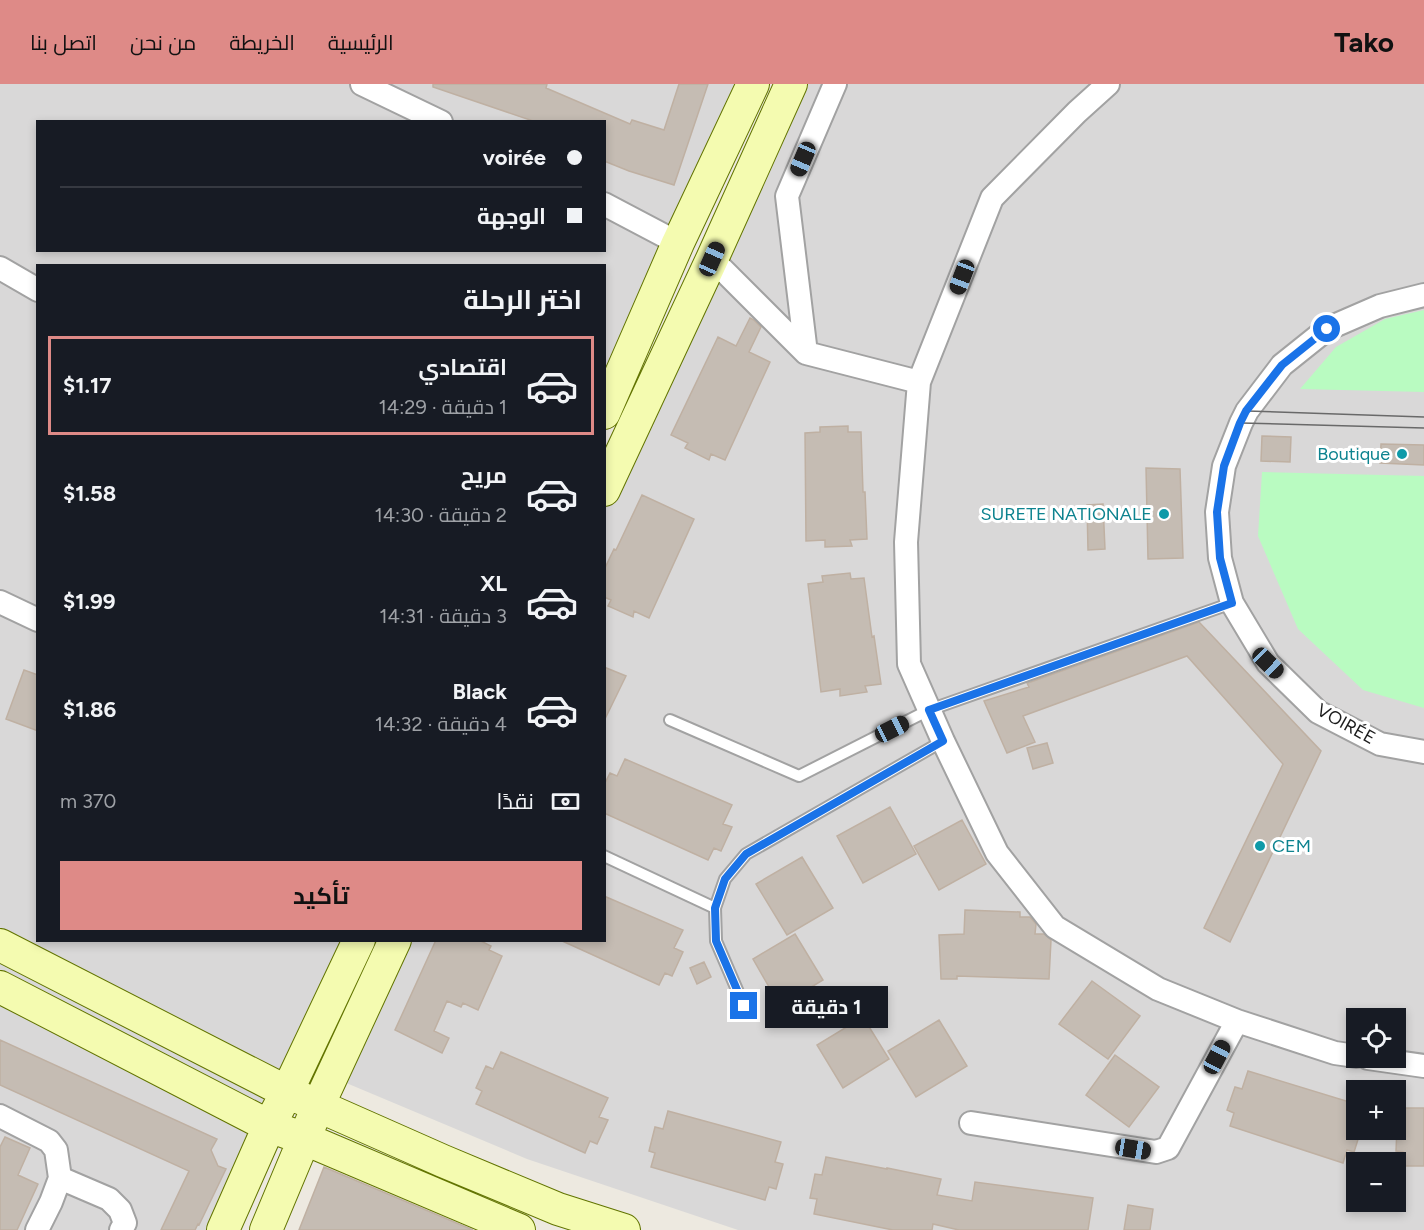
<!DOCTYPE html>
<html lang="ar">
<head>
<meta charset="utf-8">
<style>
	:root { --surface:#171b24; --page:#20242c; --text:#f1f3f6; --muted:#9ea1a6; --line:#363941; --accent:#de8a87 }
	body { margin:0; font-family:Figtree,Cairo,sans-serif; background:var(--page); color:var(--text); direction:rtl; height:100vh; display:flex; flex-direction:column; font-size:22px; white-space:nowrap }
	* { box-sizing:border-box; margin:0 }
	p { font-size:20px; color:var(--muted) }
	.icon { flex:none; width:33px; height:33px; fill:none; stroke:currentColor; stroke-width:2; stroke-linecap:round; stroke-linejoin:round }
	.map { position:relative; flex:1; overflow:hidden; direction:ltr }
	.details { position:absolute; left:36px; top:180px; width:570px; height:678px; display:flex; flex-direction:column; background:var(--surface); border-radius:0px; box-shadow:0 3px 9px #0003; direction:rtl }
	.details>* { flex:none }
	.guide { position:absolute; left:36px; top:36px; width:570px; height:132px; border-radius:0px; box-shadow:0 3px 9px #0003; direction:rtl; display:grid; align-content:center; height:132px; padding:0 24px; background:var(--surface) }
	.fabs { position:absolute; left:1346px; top:924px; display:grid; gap:12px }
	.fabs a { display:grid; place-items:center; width:60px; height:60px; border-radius:0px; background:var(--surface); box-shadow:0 3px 9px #0003; font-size:30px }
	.end { position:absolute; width:27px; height:27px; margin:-14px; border:8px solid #1a73e8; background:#fff; box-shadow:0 0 0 3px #fff }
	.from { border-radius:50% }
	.bubble { position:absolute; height:42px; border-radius:0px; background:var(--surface); box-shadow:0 3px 9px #0003; font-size:20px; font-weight:700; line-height:42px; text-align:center; direction:rtl }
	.car { position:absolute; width:18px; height:36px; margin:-18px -9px; border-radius:8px; box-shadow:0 0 4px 2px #0007; background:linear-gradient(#222 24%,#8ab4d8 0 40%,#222 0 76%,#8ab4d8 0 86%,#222 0) }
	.guide b { display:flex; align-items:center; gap:21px; height:57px; font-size:22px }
	.guide b+b { border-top:2px solid var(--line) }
	.guide i { width:15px; height:15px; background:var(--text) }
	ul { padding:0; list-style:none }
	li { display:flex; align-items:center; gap:18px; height:99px; margin:0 12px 9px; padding:0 12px; border:3px solid transparent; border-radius:0px }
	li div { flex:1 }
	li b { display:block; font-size:22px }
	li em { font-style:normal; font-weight:700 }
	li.selected { border-color:var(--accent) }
	li>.icon { width:54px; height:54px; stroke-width:1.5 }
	h2 { padding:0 24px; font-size:27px; line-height:72px }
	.pay { display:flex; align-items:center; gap:15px; height:66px; padding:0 24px; font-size:22px }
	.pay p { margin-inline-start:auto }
	.action { display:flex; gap:12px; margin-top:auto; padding:12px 24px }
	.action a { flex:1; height:69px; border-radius:0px; background:var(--accent); color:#111; font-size:24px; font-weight:700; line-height:69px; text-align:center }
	header { display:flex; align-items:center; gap:36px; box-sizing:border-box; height:84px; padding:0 30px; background:var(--accent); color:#111 }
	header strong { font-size:28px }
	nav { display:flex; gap:33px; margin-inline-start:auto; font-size:21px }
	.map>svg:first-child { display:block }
</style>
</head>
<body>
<header>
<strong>Tako</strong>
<nav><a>الرئيسية</a><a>الخريطة</a><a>من نحن</a><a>اتصل بنا</a></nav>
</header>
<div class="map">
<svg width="1424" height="1146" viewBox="0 0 1424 1146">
	<rect width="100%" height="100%" fill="#ede9e0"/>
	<path fill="#d9d8d8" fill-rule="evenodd" d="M 0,0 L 759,0 L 605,338 L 604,182 L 38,182 L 38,856 L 367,857 L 233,1146 L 0,1146 ZM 38,38 L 604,38 L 604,166 L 38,166 Z
		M 786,0 L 1424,0 L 1424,1146 L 738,1146 L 527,1075 L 332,993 L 394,857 L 604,856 L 605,396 ZM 1356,934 L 1395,934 L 1395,974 L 1356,974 ZM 1356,1006 L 1395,1006 L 1395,1046 L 1356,1046 ZM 1356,1078 L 1395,1078 L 1395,1118 L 1356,1118 Z"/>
	<path fill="#b9fbc1" d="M 1424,226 L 1424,308 L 1300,305 L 1336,263 L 1385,235 Z
		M 1262,388 L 1424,392 L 1424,624 L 1363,606 L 1298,545 L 1258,452 Z"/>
	<path fill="#c5bcb3" stroke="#bfb0a2" stroke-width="1.5" d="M 433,0 L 547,0 L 546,4 L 630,40 L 632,36 L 664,46 L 679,0 L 708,0 L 674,101 L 629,87 L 604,77 L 604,38 L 536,38 L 433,3 Z
		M 750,234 L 754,236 L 761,243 L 749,268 L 770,278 L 725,376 L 711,370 L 709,376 L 685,364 L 688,359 L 671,351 L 718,253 L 736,262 Z
		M 848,342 L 848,348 L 861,348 L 863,408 L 865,408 L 867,455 L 850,456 L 852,462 L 825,463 L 825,456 L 806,457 L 805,349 L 820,348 L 820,343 Z
		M 1262,352 L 1291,353 L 1290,378 L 1261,377 Z
		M 1381,360 L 1424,361 L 1424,381 L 1380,379 Z
		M 1146,384 L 1180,385 L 1183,474 L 1148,475 Z
		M 642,411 L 694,435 L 649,534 L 634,527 L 633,533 L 608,522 L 611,516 L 604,513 L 604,486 L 614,465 L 616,466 Z
		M 1103,420 L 1105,465 L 1088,466 L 1087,421 Z
		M 850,489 L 851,495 L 864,494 L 872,553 L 874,552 L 881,600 L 865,602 L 867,608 L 840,612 L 840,605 L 821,608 L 808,500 L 823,498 L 822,492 Z
		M 1199,538 L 1321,667 L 1230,858 L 1204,844 L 1283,680 L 1187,572 L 1023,632 L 1035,658 L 1007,669 L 984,617 L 1029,603 L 1027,599 L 1028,599 Z
		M 604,583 L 626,592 L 604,637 Z
		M 24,586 L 38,591 L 38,647 L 6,635 Z
		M 1047,659 L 1053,679 L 1033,685 L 1027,664 Z
		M 625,675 L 732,721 L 723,740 L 732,743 L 721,767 L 714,764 L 708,776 L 604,729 L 604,701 L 610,689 L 617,692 Z
		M 890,723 L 916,770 L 863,799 L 837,752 Z
		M 962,736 L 986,780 L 939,806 L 914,762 Z
		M 802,773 L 833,824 L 787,851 L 756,800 Z
		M 604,812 L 683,846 L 674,864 L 683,868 L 672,892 L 665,889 L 659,901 L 560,856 L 604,856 Z
		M 965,826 L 1020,828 L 1020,833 L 1030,833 L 1036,840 L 1035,850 L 1044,850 L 1051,856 L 1049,895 L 957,892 L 957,895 L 941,895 L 939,851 L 964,850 Z
		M 795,850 L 823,896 L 780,922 L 753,875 Z
		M 436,856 L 479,856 L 491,862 L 489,866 L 502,872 L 478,926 L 463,919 L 461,923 L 447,917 L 434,947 L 449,954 L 442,969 L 395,946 Z
		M 704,878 L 711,893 L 697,900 L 690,884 Z
		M 1092,897 L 1140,932 L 1108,975 L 1059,940 Z
		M 863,933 L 889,975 L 843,1004 L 817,961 Z
		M 939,936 L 967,982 L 916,1013 L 888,967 Z
		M 0,956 L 217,1055 L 211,1066 L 218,1082 L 226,1085 L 199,1141 L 198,1140 L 195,1146 L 161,1146 L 189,1087 L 0,1001 Z
		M 501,968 L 608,1014 L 599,1033 L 608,1036 L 597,1060 L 590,1057 L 585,1069 L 476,1020 L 482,1007 L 476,1004 L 486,982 L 493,985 Z
		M 1115,971 L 1159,1003 L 1129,1043 L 1086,1011 Z
		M 1248,987 L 1356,1020 L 1356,1046 L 1361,1046 L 1354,1068 L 1347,1066 L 1343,1079 L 1230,1042 L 1234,1029 L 1227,1026 L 1235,1003 L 1242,1005 Z
		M 1404,1024 L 1424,1024 L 1424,1082 L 1403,1082 L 1403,1068 L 1396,1067 L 1397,1043 L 1404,1043 Z
		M 668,1027 L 781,1058 L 775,1078 L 783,1080 L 776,1105 L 769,1103 L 765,1116 L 651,1083 L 655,1069 L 649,1067 L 655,1043 L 663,1045 Z
		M 5,1053 L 30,1064 L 18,1091 L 38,1100 L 17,1146 L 0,1146 L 0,1063 Z
		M 826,1073 L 887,1085 L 887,1084 L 941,1095 L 937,1111 L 972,1117 L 975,1098 L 1093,1114 L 1088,1146 L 959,1146 L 933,1140 L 932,1146 L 893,1146 L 814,1130 L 817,1115 L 810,1114 L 815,1090 L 822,1091 Z
		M 324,1083 L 473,1146 L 299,1146 Z
		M 1128,1121 L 1153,1125 L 1150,1146 L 1124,1146 Z"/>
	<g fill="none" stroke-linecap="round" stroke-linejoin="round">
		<g stroke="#a2a2a2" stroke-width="14">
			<path id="lane" d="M 670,636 L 799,692 L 929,626 L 1232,519
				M 604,772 L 715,824
				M 744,922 L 716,857 L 715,824 L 725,795 L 746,770 L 943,657"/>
		</g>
		<g stroke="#a2a2a2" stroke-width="26">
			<path id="street" d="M 362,0 L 441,38
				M 1108,0 L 1077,28 L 992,114 L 919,298 L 906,458 L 909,580 L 943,657 L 997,769 L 1055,843 L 1158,905 L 1237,937 L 1335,969 L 1356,972
				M 604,120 L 678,159
				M 712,175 L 806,269 L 919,298
				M 0,184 L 38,206
				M 1424,211 L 1380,222 L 1327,245 L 1282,281 L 1247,327 L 1241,339 L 1224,382 L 1217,428 L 1220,474 L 1232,519 L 1268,579 L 1318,628 L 1380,660 L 1424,668
				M 806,269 L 787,112 L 835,0
				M 0,518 L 38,536
				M 1368,974 L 1424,982
				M 0,1032 L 49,1057 L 56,1066 L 60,1094 L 51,1118 L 37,1146
				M 971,1039 L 1156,1068 L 1168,1064 L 1237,937
				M 60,1094 L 109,1115 L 120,1126 L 125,1139 L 121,1146"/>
		</g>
		<g stroke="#627401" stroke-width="34">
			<path id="secondary" d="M 604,329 L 678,159 L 753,0
				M 604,406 L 712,175 L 791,0
				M 0,861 L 287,1008 L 443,1077 L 558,1125 L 624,1146
				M 0,903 L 269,1042 L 305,1055 L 519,1146
				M 223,1146 L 269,1042 L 287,1008 L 359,856
				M 266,1146 L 318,1022 L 395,856"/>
		</g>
		<use href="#lane" stroke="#fff" stroke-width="10"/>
		<use href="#street" stroke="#fff" stroke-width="22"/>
		<use href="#secondary" stroke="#f4fbb0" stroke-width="32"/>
		<path stroke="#696969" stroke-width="1.5" d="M 1247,327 L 1424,333
			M 1241,339 L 1424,344"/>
	</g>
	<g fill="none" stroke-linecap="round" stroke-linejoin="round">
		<path stroke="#1a73e8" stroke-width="8" d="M 744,922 L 716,857 L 715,824 L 725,795 L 746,770 L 943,657 L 929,626 L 1232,519 L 1220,474 L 1217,428 L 1224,382 L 1240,339 L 1246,327 L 1282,281 L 1327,245"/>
	</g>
	<g fill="#0f9aa8" stroke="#fff" stroke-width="2">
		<circle cx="1402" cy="370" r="6"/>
		<circle cx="1164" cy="430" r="6"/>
		<circle cx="1260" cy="762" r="6"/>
	</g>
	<g text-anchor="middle" stroke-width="6" stroke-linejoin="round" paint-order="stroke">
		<g font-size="18" fill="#0d838f" stroke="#fff" text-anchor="end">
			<text x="1390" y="376">Boutique</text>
			<text x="1152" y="436">SURETE NATIONALE</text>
			<text x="1272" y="768" text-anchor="start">CEM</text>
		</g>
		<g font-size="18" fill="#1b1b1b" stroke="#fff">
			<text transform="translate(1346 640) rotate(29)" y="6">VOIRÉE</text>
		</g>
	</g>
</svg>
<div class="fabs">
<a><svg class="icon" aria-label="locate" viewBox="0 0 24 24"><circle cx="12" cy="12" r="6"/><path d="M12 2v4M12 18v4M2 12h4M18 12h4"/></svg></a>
<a>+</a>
<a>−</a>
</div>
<i class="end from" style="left:1327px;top:245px"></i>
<i class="end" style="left:744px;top:922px"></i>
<div class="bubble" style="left:765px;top:902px;width:123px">1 دقيقة</div>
<i class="car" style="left:803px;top:75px;rotate:203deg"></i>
<i class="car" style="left:712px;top:175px;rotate:24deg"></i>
<i class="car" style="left:962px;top:193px;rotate:201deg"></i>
<i class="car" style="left:1268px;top:579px;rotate:134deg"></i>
<i class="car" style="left:892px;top:645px;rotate:63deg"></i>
<i class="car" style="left:1217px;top:973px;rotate:28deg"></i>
<i class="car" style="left:1133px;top:1065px;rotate:99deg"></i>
<div class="guide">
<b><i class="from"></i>voirée</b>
<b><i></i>الوجهة</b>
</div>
<section class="details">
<h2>اختر الرحلة</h2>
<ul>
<li class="selected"><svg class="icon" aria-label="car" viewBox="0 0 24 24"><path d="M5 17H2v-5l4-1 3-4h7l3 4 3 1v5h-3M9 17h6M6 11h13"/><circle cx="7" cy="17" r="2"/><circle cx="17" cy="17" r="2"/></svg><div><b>اقتصادي</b><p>1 دقيقة · 14:29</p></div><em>$1.17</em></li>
<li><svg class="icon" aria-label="car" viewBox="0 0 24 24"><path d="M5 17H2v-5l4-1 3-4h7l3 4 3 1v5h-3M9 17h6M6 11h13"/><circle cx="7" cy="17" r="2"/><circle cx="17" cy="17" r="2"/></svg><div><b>مريح</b><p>2 دقيقة · 14:30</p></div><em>$1.58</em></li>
<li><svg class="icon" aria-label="car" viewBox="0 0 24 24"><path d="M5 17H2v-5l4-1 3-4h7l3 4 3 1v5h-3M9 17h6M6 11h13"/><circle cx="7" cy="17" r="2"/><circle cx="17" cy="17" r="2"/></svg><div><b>XL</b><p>3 دقيقة · 14:31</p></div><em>$1.99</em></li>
<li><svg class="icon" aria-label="car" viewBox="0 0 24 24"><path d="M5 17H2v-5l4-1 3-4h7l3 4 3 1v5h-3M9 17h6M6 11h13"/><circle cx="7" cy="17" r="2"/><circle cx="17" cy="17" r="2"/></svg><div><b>Black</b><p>4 دقيقة · 14:32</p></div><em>$1.86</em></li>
</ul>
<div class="pay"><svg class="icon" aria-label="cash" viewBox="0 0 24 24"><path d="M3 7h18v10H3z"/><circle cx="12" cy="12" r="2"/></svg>نقدًا<p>370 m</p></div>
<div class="action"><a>تأكيد</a></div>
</section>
</div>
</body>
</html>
